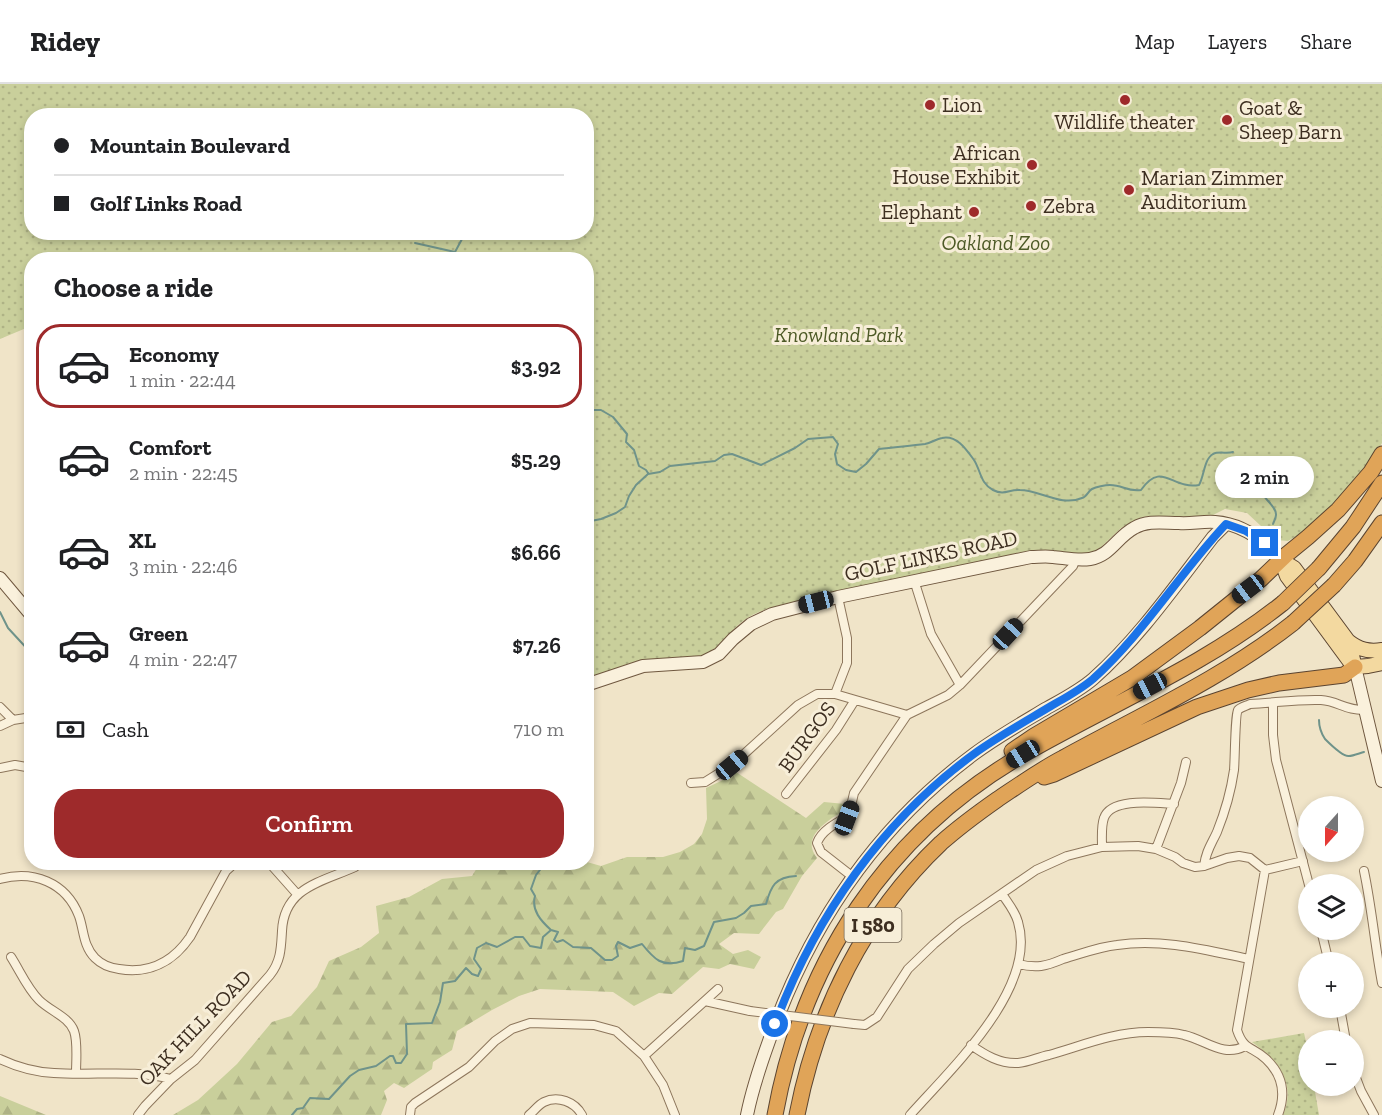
<!DOCTYPE html>
<html lang="en">
<head>
<meta charset="utf-8">
<style>
	:root { --surface:#fff; --page:#f6f6f6; --text:#202124; --muted:#757577; --line:#e0e0e0; --accent:#9e2a2b }
	body { margin:0; font-family:"Zilla Slab",serif; background:var(--page); color:var(--text); height:100vh; display:flex; flex-direction:column; font-size:22px; white-space:nowrap }
	* { box-sizing:border-box; margin:0 }
	p { font-size:20px; color:var(--muted) }
	.icon { flex:none; width:33px; height:33px; fill:none; stroke:currentColor; stroke-width:2; stroke-linecap:round; stroke-linejoin:round }
	.map { position:relative; flex:1; overflow:hidden }
	.sheet { position:absolute; left:24px; top:168px; width:570px; height:618px; display:flex; flex-direction:column; background:var(--surface); border-radius:24px; box-shadow:0 3px 9px #0003 }
	.sheet>* { flex:none }
	.top-card { position:absolute; left:24px; top:24px; width:570px; height:132px; border-radius:24px; box-shadow:0 3px 9px #0003; display:grid; align-content:center; height:132px; padding:0 30px; background:var(--surface) }
	.needle { width:39px; rotate:201deg }
	.controls { position:absolute; left:1298px; top:712px; display:grid; gap:12px }
	.controls a { display:grid; place-items:center; width:66px; height:66px; border-radius:50%; background:var(--surface); box-shadow:0 3px 9px #0003; font-size:30px }
	.end { position:absolute; width:27px; height:27px; margin:-14px; border:8px solid #1a73e8; background:#fff; box-shadow:0 0 0 3px #fff }
	.from { border-radius:50% }
	.bubble { position:absolute; height:42px; border-radius:21px; background:var(--surface); box-shadow:0 3px 9px #0003; font-size:20px; font-weight:600; line-height:42px; text-align:center }
	.car { position:absolute; width:18px; height:36px; margin:-18px -9px; border-radius:8px; box-shadow:0 0 4px 2px #0007; background:linear-gradient(#222 24%,#8ab4d8 0 40%,#222 0 76%,#8ab4d8 0 86%,#222 0) }
	.top-card b { display:flex; align-items:center; gap:21px; height:57px; font-size:22px }
	.top-card b+b { border-top:2px solid var(--line) }
	.top-card i { width:15px; height:15px; background:var(--text) }
	ul { padding:0; list-style:none }
	li { display:flex; align-items:center; gap:18px; height:84px; margin:0 12px 9px; padding:0 18px; border:3px solid transparent; border-radius:24px }
	li div { flex:1 }
	li b { display:block; font-size:22px }
	li em { font-style:normal; font-weight:600 }
	li.active { border-color:var(--accent) }
	li>.icon { width:54px; height:54px; stroke-width:1.5 }
	h2 { padding:0 30px; font-size:27px; line-height:72px }
	.pay { display:flex; align-items:center; gap:15px; height:66px; padding:0 30px; font-size:22px }
	.pay p { margin-inline-start:auto }
	.cta { display:flex; gap:12px; margin-top:auto; padding:12px 30px }
	.cta a { flex:1; height:69px; border-radius:24px; background:var(--accent); color:#fff; font-size:24px; font-weight:600; line-height:69px; text-align:center }
	header { display:flex; align-items:center; gap:36px; box-sizing:border-box; height:84px; padding:0 30px; background:var(--surface); border-bottom:2px solid var(--line) }
	header strong { font-size:28px }
	nav { display:flex; gap:33px; margin-inline-start:auto; font-size:21px }
	.map>svg:first-child { display:block }
</style>
</head>
<body>
<header>
<strong>Ridey</strong>
<nav><a>Map</a><a>Layers</a><a>Share</a></nav>
</header>
<div class="map">
<svg width="1382" height="1031" viewBox="0 0 1382 1031">
	<defs>
		<pattern id="forest-firs" width="22" height="20" patternUnits="userSpaceOnUse" patternTransform="scale(1.5)"><rect width="22" height="20" fill="#c9cf9b"/><path d="M5 1l3.5 6h-7zM16 11l3.5 6h-7z" fill="#aeb285"/></pattern>
		<pattern id="park-dots" width="8" height="8" patternUnits="userSpaceOnUse" patternTransform="scale(1.5)"><rect width="8" height="8" fill="#c9cf9b"/><path d="M2 2h.1M6 6h.1" fill="none" stroke="#aeb285" stroke-width="1.8" stroke-linecap="round"/></pattern>
	</defs>
	<rect width="100%" height="100%" fill="#f0e4c8"/>
	<path fill="url(#forest-firs)" d="M 736,688 L 806,734 L 824,718 L 845,720 C 844,723 843,727 840,729 C 838,731 834,732 832,734 C 817,745 804,757 817,774 L 802,792 L 783,825 L 776,828 L 759,850 L 734,849 L 719,860 L 733,870 L 748,866 L 761,873 L 754,885 L 730,880 L 719,885 L 703,883 L 672,910 L 659,909 L 634,922 L 613,908 L 540,905 L 519,912 L 492,926 L 457,947 L 452,966 L 433,978 L 432,985 L 404,1004 L 394,999 L 384,1007 L 387,1016 L 381,1031 L 173,1031 L 198,1016 L 237,980 L 272,938 L 291,932 L 317,903 L 329,877 L 361,863 L 379,849 L 376,822 L 409,813 L 442,795 L 472,792 L 480,779 L 587,778 L 601,782 L 627,773 L 663,773 L 680,768 L 694,760 L 702,750 L 707,735 L 706,704 L 721,697 Z
		M 0,1012 L 46,1031 L 0,1031 Z"/>
	<path fill="url(#park-dots)" fill-rule="evenodd" d="M 0,0 L 1382,0 L 1382,359 L 1371,378 L 1323,431 L 1300,450 L 1288,457 L 1276,456 L 1247,429 L 1225,425 L 1213,431 L 1201,434 L 1165,434 L 1150,432 L 1142,433 L 1121,444 L 1097,467 L 1081,472 L 1049,466 L 1022,468 L 799,517 C 781,521 758,525 743,537 C 726,550 720,568 698,574 C 679,579 658,574 638,577 C 624,580 601,591 587,596 L 586,176 L 32,176 L 31,242 L 0,255 ZM 32,32 L 586,32 L 586,148 L 32,148 Z
		M 1304,949 L 1308,967 L 1308,1002 L 1314,1002 L 1319,1031 L 1283,1031 C 1297,998 1277,976 1252,958 Z"/>
	<g fill="none" stroke-linecap="round" stroke-linejoin="round">
		<path stroke="#6f938a" stroke-width="2" d="M 415,159 L 455,168
			M 460,176 L 455,168 L 462,155 L 462,148
			M 586,326 L 601,326 L 613,333 L 627,350 L 626,358 L 634,366 L 639,382 L 646,386 L 648,389
			M 1260,376 L 1268,382 C 1266,386 1261,390 1260,395 C 1256,413 1277,420 1276,431 C 1276,434 1274,437 1273,440
			M 586,438 L 601,435 L 616,429 L 625,423 L 629,412 L 636,401 L 648,390 L 660,388 L 670,382 L 715,377 L 724,371 L 732,370 L 761,381 L 795,364 L 808,355 L 833,353 L 838,360 L 835,370 L 837,380 L 846,386 L 856,388 L 866,380 L 879,365 C 894,363 909,362 925,360 C 931,359 936,355 942,354 C 957,351 966,365 974,376 C 981,387 980,399 993,406 C 1005,412 1009,405 1020,406 C 1040,406 1061,423 1082,414 C 1087,413 1088,407 1092,405 C 1096,403 1105,401 1110,401 C 1123,401 1127,408 1141,406 C 1162,376 1172,406 1199,401 C 1204,393 1204,375 1213,370 C 1219,367 1227,370 1233,368
			M 0,528 L 8,544 L 32,570
			M 1319,636 C 1319,642 1321,649 1325,655 C 1329,659 1343,673 1349,672 C 1353,672 1360,669 1364,668
			M 546,778 L 536,791 L 531,805 L 535,812 C 531,826 541,837 551,846
			M 292,1031 L 297,1025 L 303,1024 L 310,1014 L 329,1015 L 350,992 L 359,986 L 376,982 L 390,972 L 393,972 L 396,979 L 401,979 L 407,970 L 406,940 L 432,939 L 440,918 L 443,899 L 455,897 L 466,884 L 472,890 L 478,892 L 481,885 L 474,875 L 477,864 L 486,859 L 497,863 L 515,853 L 523,853 L 530,862 L 541,864 L 543,853 L 551,846 L 558,848 L 554,856 L 557,858 L 563,856 L 573,863 L 591,864 L 605,876 L 612,876 L 618,872 L 616,862 L 618,858 L 630,864 L 642,860 C 654,875 662,884 683,877 L 685,864 L 695,866 L 704,862 L 714,838 L 736,834 L 744,829 L 751,822 L 766,820 C 771,802 775,793 796,792"/>
		<g stroke="#8d765c" stroke-width="10">
			<path id="street" d="M 914,496 L 931,550 L 960,601
				M 835,610 L 847,579 L 847,554 L 838,513
				M 1273,619 L 1273,651 L 1276,676 L 1309,801
				M 0,623 L 13,636
				M 0,642 L 13,636 L 32,633
				M 0,684 L 15,681 L 32,684
				M 691,699 L 705,698 L 732,681 L 798,621 L 817,610 L 835,610 L 907,631
				M 786,710 L 836,646 L 855,616
				M 1102,763 C 1102,754 1101,742 1104,734 C 1111,713 1156,719 1174,720
				M 1156,765 L 1181,699 L 1186,678
				M 267,778 L 273,783 L 297,810
				M 1204,782 C 1206,767 1211,761 1217,748 C 1225,728 1231,707 1234,686 C 1235,676 1235,630 1238,626 C 1241,623 1246,622 1250,620 C 1273,619 1298,615 1321,616 C 1338,617 1346,627 1366,626
				M 1265,786 L 1237,946 C 1244,967 1252,962 1266,975 C 1283,991 1286,1010 1278,1031
				M 1265,786 L 1303,777
				M 1364,787 C 1372,825 1375,862 1382,899
				M 853,793 L 821,768 L 817,759 C 821,747 836,739 847,733 L 851,722 L 854,709 L 907,631 L 948,611 L 960,601 L 1073,482 L 1076,475
				M 0,795 C 33,786 66,798 79,832 C 84,846 83,862 95,874 C 101,880 111,884 119,885 C 149,890 173,878 190,853 L 226,787 L 236,778
				M 1321,846 L 1329,879
				M 11,873 C 20,887 27,904 39,916 C 50,927 69,933 74,947 C 78,958 76,978 76,989
				M 1018,880 C 1026,882 1033,883 1041,882 C 1048,881 1056,878 1063,875 C 1081,870 1098,863 1117,861 C 1161,854 1206,866 1249,875
				M 705,917 L 750,927
				M 1340,924 L 1346,957
				M 854,940 L 865,941 L 877,933 L 908,885 L 934,860 L 959,839 L 1036,786 L 1067,772 L 1102,763 L 1138,762 L 1156,765 L 1175,773 L 1183,779 L 1195,783 L 1204,782 L 1227,774 L 1239,772 L 1250,774 L 1265,786
				M 971,961 C 985,971 1000,980 1018,979 C 1028,978 1039,973 1049,971 C 1081,962 1114,948 1148,948 C 1159,948 1173,948 1184,951 C 1206,956 1223,974 1245,962
				M 644,972 L 718,905
				M 0,975 C 17,983 35,988 54,989 C 93,992 133,985 171,995
				M 1353,986 L 1361,1007 L 1374,1031
				M 138,1031 L 145,1022 L 171,995 L 195,976 L 270,891 C 281,877 281,864 282,847 C 284,803 322,798 355,783 L 354,778
				M 410,1031 L 411,1023 L 415,1019 L 469,983 L 495,957 L 512,945 L 530,939 L 594,941 L 616,947 L 644,972 L 663,1001 L 675,1031
				M 529,1031 C 534,1027 538,1021 544,1018 C 558,1011 575,1018 582,1031
				M 910,1031 C 950,986 1038,904 1018,838 C 1015,827 1008,819 1002,810"/>
		</g>
		<g stroke="#6f573f" stroke-width="14">
			<path id="secondary" d="M 0,494 L 32,532
				M 1355,583 L 1382,697
				M 586,601 L 643,582 L 703,578 L 719,570 L 733,555 L 751,540 L 772,530 L 838,513 L 1031,473 C 1038,473 1046,472 1053,473 C 1065,474 1078,477 1090,475 C 1110,472 1117,453 1134,444 C 1148,436 1163,439 1179,439 C 1191,440 1203,437 1215,438 C 1243,440 1264,456 1281,476
				M 747,1031 C 752,1006 760,982 769,957 C 809,842 876,743 974,670 C 997,653 1022,639 1047,624 C 1063,615 1079,607 1093,595 C 1139,554 1175,502 1213,453 L 1226,440"/>
		</g>
		<g stroke="#5b4430" stroke-width="16">
			<path id="primary" d="M 1281,476 L 1294,484 L 1348,557 L 1355,583
				M 1281,476 L 1287,492 L 1351,579
				M 1348,557 C 1359,566 1369,568 1382,566
				M 1355,583 L 1368,582 L 1382,579"/>
		</g>
		<g stroke="#5b4430" stroke-width="17">
			<path id="highway" d="M 1319,484 L 1353,443 L 1382,399
				M 1334,501 L 1355,477 L 1382,439
				M 1012,667 L 1034,652 L 1132,594 L 1200,544 L 1261,495 L 1286,471 L 1308,453 L 1338,426 L 1371,388 L 1382,370
				M 1044,693 L 1054,690 L 1197,623 L 1248,606 L 1279,599 L 1344,591 L 1355,583
				M 775,1031 C 803,877 887,749 1024,670 C 1111,620 1204,582 1283,519
				M 797,1031 C 817,928 864,832 941,759 C 959,743 978,729 998,715 C 1019,701 1040,686 1063,674 C 1141,631 1223,594 1293,539"/>
		</g>
		<use href="#street" stroke="#faf1dc" stroke-width="8"/>
		<use href="#secondary" stroke="#faf1dc" stroke-width="12"/>
		<use href="#primary" stroke="#f3d9a0" stroke-width="14"/>
		<use href="#highway" stroke="#e0a458" stroke-width="15"/>
		<g stroke="#8d765c" stroke-width="10" stroke-linecap="butt">
			<path id="street-bridge" d="M 750,927 L 854,940"/>
		</g>
		<g stroke="#5b4430" stroke-width="17" stroke-linecap="butt">
			<path id="highway-bridge" d="M 1283,519 L 1319,484
				M 1293,539 L 1334,501"/>
		</g>
		<use href="#street-bridge" stroke="#faf1dc" stroke-width="8"/>
		<use href="#highway-bridge" stroke="#e0a458" stroke-width="15"/>
	</g>
	<g fill="none" stroke-linecap="round" stroke-linejoin="round">
		<path stroke="#1a73e8" stroke-width="8" d="M 775,940 C 815,833 883,735 978,667 C 1001,651 1026,637 1051,622 C 1065,614 1080,606 1093,595 C 1144,549 1179,490 1226,440 L 1246,447 L 1265,459"/>
	</g>
	<g fill="#9e2a2b" stroke="#f7eed8" stroke-width="2">
		<circle cx="1125" cy="16" r="6"/>
		<circle cx="930" cy="21" r="6"/>
		<circle cx="1227" cy="36" r="6"/>
		<circle cx="1032" cy="81" r="6"/>
		<circle cx="1129" cy="106" r="6"/>
		<circle cx="1031" cy="122" r="6"/>
		<circle cx="974" cy="128" r="6"/>
	</g>
	<g text-anchor="middle" stroke-width="6" stroke-linejoin="round" paint-order="stroke">
		<rect fill="#f7eed8" stroke="#756857" stroke-width="1.5" x="844.5" y="824" width="57" height="34" rx="4.5"/>
		<g font-size="20" font-weight="bold" fill="#3d2e20">
			<text x="873" y="848">I 580</text>
		</g>
		<g font-size="21" fill="#3d2e20" stroke="#f7eed8" text-anchor="start">
			<text x="942" y="28">Lion</text>
			<text x="1239" y="31">Goat &amp;<tspan x="1239" dy="24">Sheep Barn</tspan></text>
			<text x="1125" y="45" text-anchor="middle">Wildlife theater</text>
			<text x="1020" y="76" text-anchor="end">African<tspan x="1020" dy="24">House Exhibit</tspan></text>
			<text x="1141" y="101">Marian Zimmer<tspan x="1141" dy="24">Auditorium</tspan></text>
			<text x="1043" y="129">Zebra</text>
			<text x="962" y="135" text-anchor="end">Elephant</text>
		</g>
		<g font-size="21" font-style="italic" fill="#4d5a26" stroke="#f7eed8">
			<text x="996" y="166">Oakland Zoo</text>
			<text x="839" y="258">Knowland Park</text>
		</g>
		<g font-size="21" fill="#3d2e20" stroke="#f7eed8">
			<text transform="translate(931 472) rotate(-12)" y="7">GOLF LINKS ROAD</text>
			<text transform="translate(807 653) rotate(-54)" y="7">BURGOS</text>
			<text transform="translate(195 944) rotate(-46)" y="7">OAK HILL ROAD</text>
		</g>
	</g>
</svg>
<div class="controls">
<a><svg class="needle" viewBox="-14 -14 28 28"><path d="M0-13l5 13h-10z" fill="#e53935"/><path d="M0 13l5-13h-10z" fill="#757577"/></svg></a>
<a><svg class="icon" aria-label="layers" viewBox="0 0 24 24"><path d="M12 4l9 5-9 5-9-5zM3 14l9 5 9-5"/></svg></a>
<a>+</a>
<a>−</a>
</div>
<i class="end from" style="left:775px;top:940px"></i>
<i class="end" style="left:1265px;top:459px"></i>
<div class="bubble" style="left:1215px;top:372px;width:99px">2 min</div>
<i class="car" style="left:1248px;top:505px;rotate:233deg"></i>
<i class="car" style="left:816px;top:518px;rotate:256deg"></i>
<i class="car" style="left:1008px;top:550px;rotate:43deg"></i>
<i class="car" style="left:1150px;top:602px;rotate:242deg"></i>
<i class="car" style="left:1023px;top:670px;rotate:238deg"></i>
<i class="car" style="left:732px;top:681px;rotate:50deg"></i>
<i class="car" style="left:847px;top:734px;rotate:21deg"></i>
<div class="top-card">
<b><i class="from"></i>Mountain Boulevard</b>
<b><i></i>Golf Links Road</b>
</div>
<section class="sheet">
<h2>Choose a ride</h2>
<ul>
<li class="active"><svg class="icon" aria-label="car" viewBox="0 0 24 24"><path d="M5 17H2v-5l4-1 3-4h7l3 4 3 1v5h-3M9 17h6M6 11h13"/><circle cx="7" cy="17" r="2"/><circle cx="17" cy="17" r="2"/></svg><div><b>Economy</b><p>1 min · 22:44</p></div><em>$3.92</em></li>
<li><svg class="icon" aria-label="car" viewBox="0 0 24 24"><path d="M5 17H2v-5l4-1 3-4h7l3 4 3 1v5h-3M9 17h6M6 11h13"/><circle cx="7" cy="17" r="2"/><circle cx="17" cy="17" r="2"/></svg><div><b>Comfort</b><p>2 min · 22:45</p></div><em>$5.29</em></li>
<li><svg class="icon" aria-label="car" viewBox="0 0 24 24"><path d="M5 17H2v-5l4-1 3-4h7l3 4 3 1v5h-3M9 17h6M6 11h13"/><circle cx="7" cy="17" r="2"/><circle cx="17" cy="17" r="2"/></svg><div><b>XL</b><p>3 min · 22:46</p></div><em>$6.66</em></li>
<li><svg class="icon" aria-label="car" viewBox="0 0 24 24"><path d="M5 17H2v-5l4-1 3-4h7l3 4 3 1v5h-3M9 17h6M6 11h13"/><circle cx="7" cy="17" r="2"/><circle cx="17" cy="17" r="2"/></svg><div><b>Green</b><p>4 min · 22:47</p></div><em>$7.26</em></li>
</ul>
<div class="pay"><svg class="icon" aria-label="cash" viewBox="0 0 24 24"><path d="M3 7h18v10H3z"/><circle cx="12" cy="12" r="2"/></svg>Cash<p>710 m</p></div>
<div class="cta"><a>Confirm</a></div>
</section>
</div>
</body>
</html>
